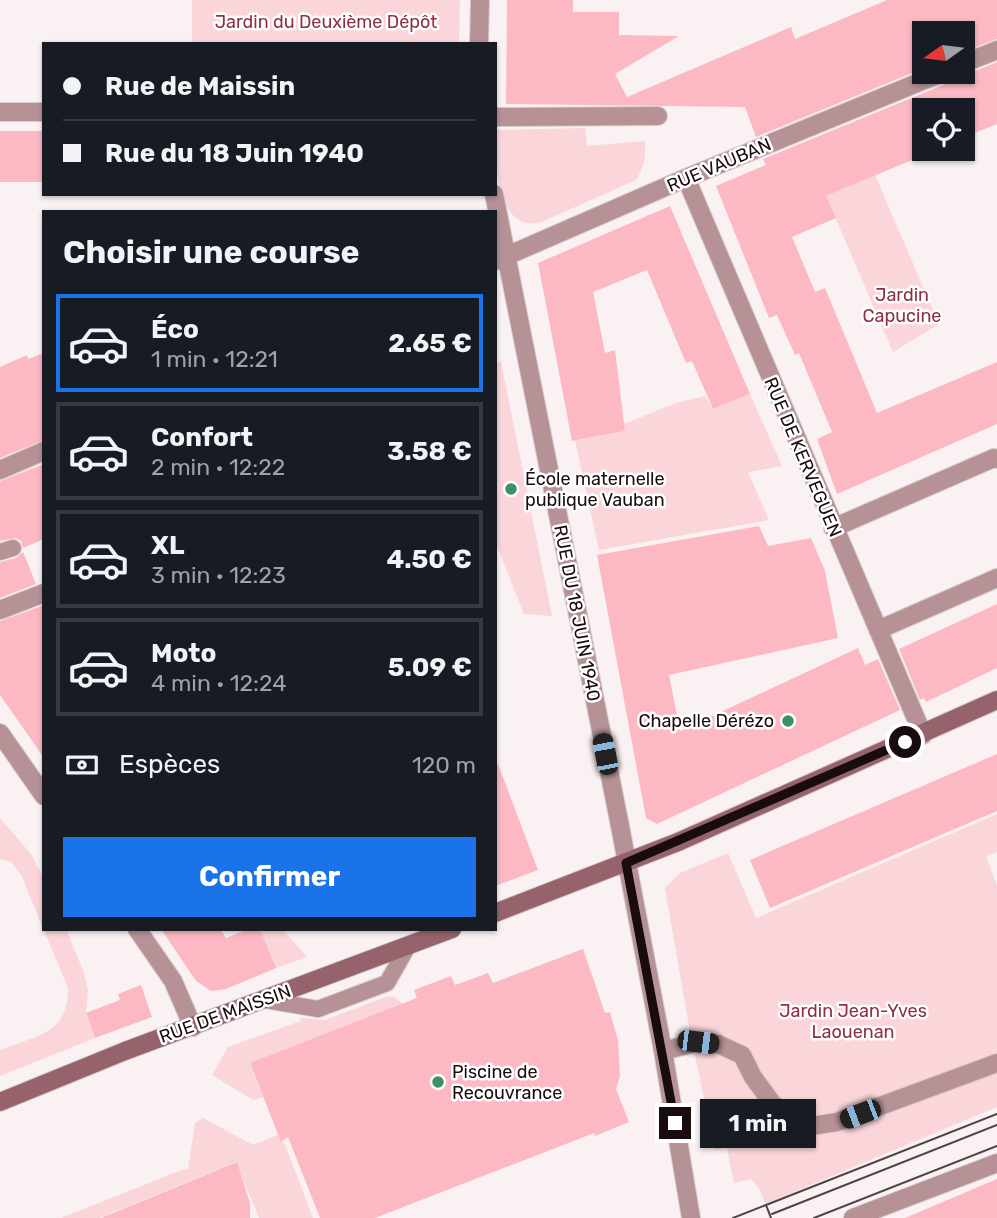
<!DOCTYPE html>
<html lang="fr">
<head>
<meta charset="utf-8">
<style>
	:root { --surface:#171b24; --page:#20242c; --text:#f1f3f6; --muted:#9ea1a6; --line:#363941; --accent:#1a73e8 }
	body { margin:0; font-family:Rubik,sans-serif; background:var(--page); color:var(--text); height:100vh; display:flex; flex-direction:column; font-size:26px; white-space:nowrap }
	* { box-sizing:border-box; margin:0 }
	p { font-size:23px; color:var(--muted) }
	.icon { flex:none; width:38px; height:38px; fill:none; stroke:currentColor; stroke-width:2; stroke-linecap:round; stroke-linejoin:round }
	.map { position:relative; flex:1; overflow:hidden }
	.sheet { position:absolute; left:42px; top:210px; width:455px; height:721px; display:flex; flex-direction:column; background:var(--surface); border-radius:0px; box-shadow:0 2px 5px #0004 }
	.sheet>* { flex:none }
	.banner { position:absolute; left:42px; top:42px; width:455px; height:154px; border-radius:0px; box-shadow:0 2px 5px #0004; display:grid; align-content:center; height:154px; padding:0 21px; background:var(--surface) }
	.needle { width:46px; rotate:256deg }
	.controls { position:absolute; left:912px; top:21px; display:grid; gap:14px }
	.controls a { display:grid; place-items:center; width:63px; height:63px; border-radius:0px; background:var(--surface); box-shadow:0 2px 5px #0004; font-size:35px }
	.end { position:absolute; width:32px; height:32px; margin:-16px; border:9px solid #190c0f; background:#fff; box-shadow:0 0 0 4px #fff }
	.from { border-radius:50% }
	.bubble { position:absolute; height:49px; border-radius:0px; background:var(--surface); box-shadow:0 2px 5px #0004; font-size:23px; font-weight:700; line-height:49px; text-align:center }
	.car { position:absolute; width:21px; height:42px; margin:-21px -10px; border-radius:9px; box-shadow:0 0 5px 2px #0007; background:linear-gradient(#222 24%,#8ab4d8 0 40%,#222 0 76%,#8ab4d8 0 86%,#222 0) }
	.banner b { display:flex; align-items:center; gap:24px; height:66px; font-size:26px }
	.banner b+b { border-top:2px solid var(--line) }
	.banner i { width:18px; height:18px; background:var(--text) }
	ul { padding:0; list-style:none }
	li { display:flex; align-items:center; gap:21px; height:98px; margin:0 14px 10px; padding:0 7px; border:4px solid var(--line); border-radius:0px }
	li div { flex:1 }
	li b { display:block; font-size:26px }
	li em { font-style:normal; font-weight:700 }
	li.selected { border-color:var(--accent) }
	li>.icon { width:63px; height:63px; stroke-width:1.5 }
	h2 { padding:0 21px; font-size:32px; line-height:84px }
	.pay { display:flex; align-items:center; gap:18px; height:77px; padding:0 21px; font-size:26px }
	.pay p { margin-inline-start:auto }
	.primary-button { display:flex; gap:14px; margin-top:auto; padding:14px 21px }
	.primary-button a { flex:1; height:80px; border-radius:0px; background:var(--accent); color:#fff; font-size:28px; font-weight:700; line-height:80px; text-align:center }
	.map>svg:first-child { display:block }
</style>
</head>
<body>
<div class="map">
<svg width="997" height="1218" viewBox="0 0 997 1218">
	<rect width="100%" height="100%" fill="#faf1f2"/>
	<path fill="#fad5da" d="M 192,0 L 460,0 L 459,44 L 192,44 Z
		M 585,128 L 587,146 L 645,141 C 646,156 644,168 636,180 L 544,221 C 496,238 495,160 495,130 Z
		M 875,175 L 939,324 L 893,352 L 826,196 Z
		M 501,362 L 552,616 L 524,614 L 495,541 L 495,363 Z
		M 750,394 L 782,466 L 748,472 L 769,520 L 599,550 L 575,441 L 625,431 L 624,424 L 676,403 L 705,396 L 713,409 Z
		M 997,814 L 997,852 L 986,857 L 997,885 L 997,1107 L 765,1204 L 759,1188 L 751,1179 L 734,1183 L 727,1148 L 715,1150 L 690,1032 L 665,888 L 680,873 L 728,853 L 756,918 Z
		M 0,818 L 31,854 L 44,879 L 44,929 L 66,929 L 84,973 L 88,990 L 86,1013 L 95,1038 L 0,1076 L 0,1050 C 37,1035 68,1035 68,988 L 21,875 L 11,862 L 0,859 Z
		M 260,929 L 282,929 L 307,957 L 276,968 Z
		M 388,996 L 395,997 L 403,1004 L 250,1064 L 263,1097 L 253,1100 L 212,1075 L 228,1047 L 301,1021 L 300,1018 L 325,1020 Z
		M 203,1118 L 253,1145 L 278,1135 L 286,1147 L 313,1218 L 259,1218 L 236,1162 L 99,1218 L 61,1218 L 184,1169 L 188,1170 L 195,1123 Z"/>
	<path fill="#fcb9c4" d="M 507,0 L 573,0 L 573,12 L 619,12 L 619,35 L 679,36 L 615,74 L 627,97 L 791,27 L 795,39 L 887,0 L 997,0 L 997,39 L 962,52 L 962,33 L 924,33 L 924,68 L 756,137 L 745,107 L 506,104 Z
		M 997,62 L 997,124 L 962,138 L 962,110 L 924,110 L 924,149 L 938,149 L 826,196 L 836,218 L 792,237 L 815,292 L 825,288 L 877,413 L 997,362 L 997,424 L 837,494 L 817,439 L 832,432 L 799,353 L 795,355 L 777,315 L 769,318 L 716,186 L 766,165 L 763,159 L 948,83 L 955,73 L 966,75 Z
		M 0,131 L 44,131 L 44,182 L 0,182 Z
		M 670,206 L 750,394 L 713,409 L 692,361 L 686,363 L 647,270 L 593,292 L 605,353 L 615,350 L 625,431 L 572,441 L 538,263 Z
		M 44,353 L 44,440 L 0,458 L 0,367 L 27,355 L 28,359 Z
		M 44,464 L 44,539 L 23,548 L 21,541 L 16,538 L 0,541 L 0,481 Z
		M 759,526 L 768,546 L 811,538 L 825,571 L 838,638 L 669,675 L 680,731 L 858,648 L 865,665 L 878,659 L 900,710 L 657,824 L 646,818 L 597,555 Z
		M 23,552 L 36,584 L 0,598 L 0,562 L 16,558 Z
		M 997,604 L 997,668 L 926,702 L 924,698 L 920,700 L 899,649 Z
		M 44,605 L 44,758 L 0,695 L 0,621 Z
		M 997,754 L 997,811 L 770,908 L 750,860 Z
		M 498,764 L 538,870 L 495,886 L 495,765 Z
		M 161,929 L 220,929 L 226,938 L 248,929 L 260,929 L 276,968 L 226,989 L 211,991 L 196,981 Z
		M 583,949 L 605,1013 L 610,1012 L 618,1040 L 620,1076 L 616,1089 L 629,1122 L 595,1136 L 594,1133 L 375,1218 L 320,1218 L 288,1137 L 281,1142 L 250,1063 L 417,998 L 414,990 L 451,976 L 455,985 L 488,973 L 493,983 Z
		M 141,985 L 152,1017 L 95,1038 L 86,1013 L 120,1000 L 118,994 Z
		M 237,1162 L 250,1203 L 250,1218 L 101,1218 Z
		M 997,1179 L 997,1218 L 905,1218 Z"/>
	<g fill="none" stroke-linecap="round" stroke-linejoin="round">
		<g stroke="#d6ccce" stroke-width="18">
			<path id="lane" d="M 0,552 L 13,548
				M 265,1000 L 318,1009 L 387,983 L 408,946"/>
		</g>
		<g stroke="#d6ccce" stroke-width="20">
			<path id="street" d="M 479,44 L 480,0
				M 962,64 L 997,50
				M 0,112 L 44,112
				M 495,117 L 658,116
				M 686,178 L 923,735
				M 494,194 L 619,821 L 663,1051 L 691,1218
				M 495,261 L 686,178 L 944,72
				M 0,470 L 44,451
				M 833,528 L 994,458 L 997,459
				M 0,610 L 44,593
				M 878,630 L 997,578
				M 0,733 L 44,796
				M 137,929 L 173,981 L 193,1027
				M 663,1051 L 698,1042 L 718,1044 L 742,1055 L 753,1077 L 772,1103 L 786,1114 L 812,1126 L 837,1122 L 997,1063
				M 853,1218 L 997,1163"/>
		</g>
		<g stroke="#d6ccce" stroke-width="20">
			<path id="secondary" d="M 495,913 L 678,842 L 997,700
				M 0,1102 L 125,1051 L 452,929"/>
		</g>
		<use href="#lane" stroke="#b69297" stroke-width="16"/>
		<use href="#street" stroke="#b69297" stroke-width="18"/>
		<use href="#secondary" stroke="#96636c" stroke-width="18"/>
		<path stroke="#4f4346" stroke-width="2" d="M 772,1214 L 997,1125
			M 733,1218 L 766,1205 L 770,1215
			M 771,1218 L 766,1205 L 997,1114
			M 814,1218 L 997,1146"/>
	</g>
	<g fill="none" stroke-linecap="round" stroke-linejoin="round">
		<path stroke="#190c0f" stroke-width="9" d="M 675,1123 L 626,863 L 905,742"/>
	</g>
	<g fill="#3c9266" stroke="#fff" stroke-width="2.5">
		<circle cx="511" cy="489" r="7"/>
		<circle cx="788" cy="721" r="7"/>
		<circle cx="438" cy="1082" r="7"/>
	</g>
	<g text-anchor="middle" stroke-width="5" stroke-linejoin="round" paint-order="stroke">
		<g font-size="18" fill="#8d2f47" stroke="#fff">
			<text x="326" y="28">Jardin du Deuxième Dépôt</text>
			<text x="902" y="301">Jardin<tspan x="902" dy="21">Capucine</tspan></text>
			<text x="853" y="1017">Jardin Jean-Yves<tspan x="853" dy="21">Laouenan</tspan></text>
		</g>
		<g font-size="18" fill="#190c0f" stroke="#fff">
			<text transform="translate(719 165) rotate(-23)" y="6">RUE VAUBAN</text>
			<text transform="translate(803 457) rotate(67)" y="6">RUE DE KERVEGUEN</text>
			<text transform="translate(577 613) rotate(79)" y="6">RUE DU 18 JUIN 1940</text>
			<text transform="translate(225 1014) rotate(-20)" y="6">RUE DE MAISSIN</text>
		</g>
		<g font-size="18" fill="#190c0f" stroke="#fff" text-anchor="start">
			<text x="525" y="485">École maternelle<tspan x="525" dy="21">publique Vauban</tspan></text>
			<text x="774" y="727" text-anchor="end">Chapelle Dérézo</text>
			<text x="452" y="1078">Piscine de<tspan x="452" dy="21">Recouvrance</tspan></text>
		</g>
	</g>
</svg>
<div class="controls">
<a><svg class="needle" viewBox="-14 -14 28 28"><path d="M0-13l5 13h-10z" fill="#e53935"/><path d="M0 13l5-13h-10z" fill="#9ea1a6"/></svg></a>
<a><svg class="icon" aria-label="locate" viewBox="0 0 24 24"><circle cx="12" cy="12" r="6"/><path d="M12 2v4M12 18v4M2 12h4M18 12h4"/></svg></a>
</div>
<i class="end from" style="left:905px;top:742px"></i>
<i class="end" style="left:675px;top:1123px"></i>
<div class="bubble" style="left:700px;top:1099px;width:116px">1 min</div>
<i class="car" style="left:605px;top:754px;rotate:349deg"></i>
<i class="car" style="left:698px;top:1042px;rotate:97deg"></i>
<i class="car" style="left:860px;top:1114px;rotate:249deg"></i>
<div class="banner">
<b><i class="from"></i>Rue de Maissin</b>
<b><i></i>Rue du 18 Juin 1940</b>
</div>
<section class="sheet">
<h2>Choisir une course</h2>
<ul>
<li class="selected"><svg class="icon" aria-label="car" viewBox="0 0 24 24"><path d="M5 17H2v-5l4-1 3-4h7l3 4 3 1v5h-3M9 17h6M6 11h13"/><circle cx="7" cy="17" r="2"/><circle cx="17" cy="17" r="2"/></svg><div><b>Éco</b><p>1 min · 12:21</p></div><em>2.65 €</em></li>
<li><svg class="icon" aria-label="car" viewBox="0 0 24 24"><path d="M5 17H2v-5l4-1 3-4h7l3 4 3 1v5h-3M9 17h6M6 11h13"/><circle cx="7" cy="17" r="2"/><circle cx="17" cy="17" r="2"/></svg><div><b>Confort</b><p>2 min · 12:22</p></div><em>3.58 €</em></li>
<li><svg class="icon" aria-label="car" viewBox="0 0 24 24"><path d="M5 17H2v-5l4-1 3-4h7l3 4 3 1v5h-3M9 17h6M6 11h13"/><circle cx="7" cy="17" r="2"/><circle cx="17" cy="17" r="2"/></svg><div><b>XL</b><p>3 min · 12:23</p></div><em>4.50 €</em></li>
<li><svg class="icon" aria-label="car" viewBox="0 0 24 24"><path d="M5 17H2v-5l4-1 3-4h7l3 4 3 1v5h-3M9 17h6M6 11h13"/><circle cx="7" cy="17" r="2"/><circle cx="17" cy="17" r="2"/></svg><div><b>Moto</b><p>4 min · 12:24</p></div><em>5.09 €</em></li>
</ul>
<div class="pay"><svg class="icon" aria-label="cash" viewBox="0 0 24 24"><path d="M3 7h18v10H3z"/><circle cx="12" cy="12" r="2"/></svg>Espèces<p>120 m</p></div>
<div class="primary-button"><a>Confirmer</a></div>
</section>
</div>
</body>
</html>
